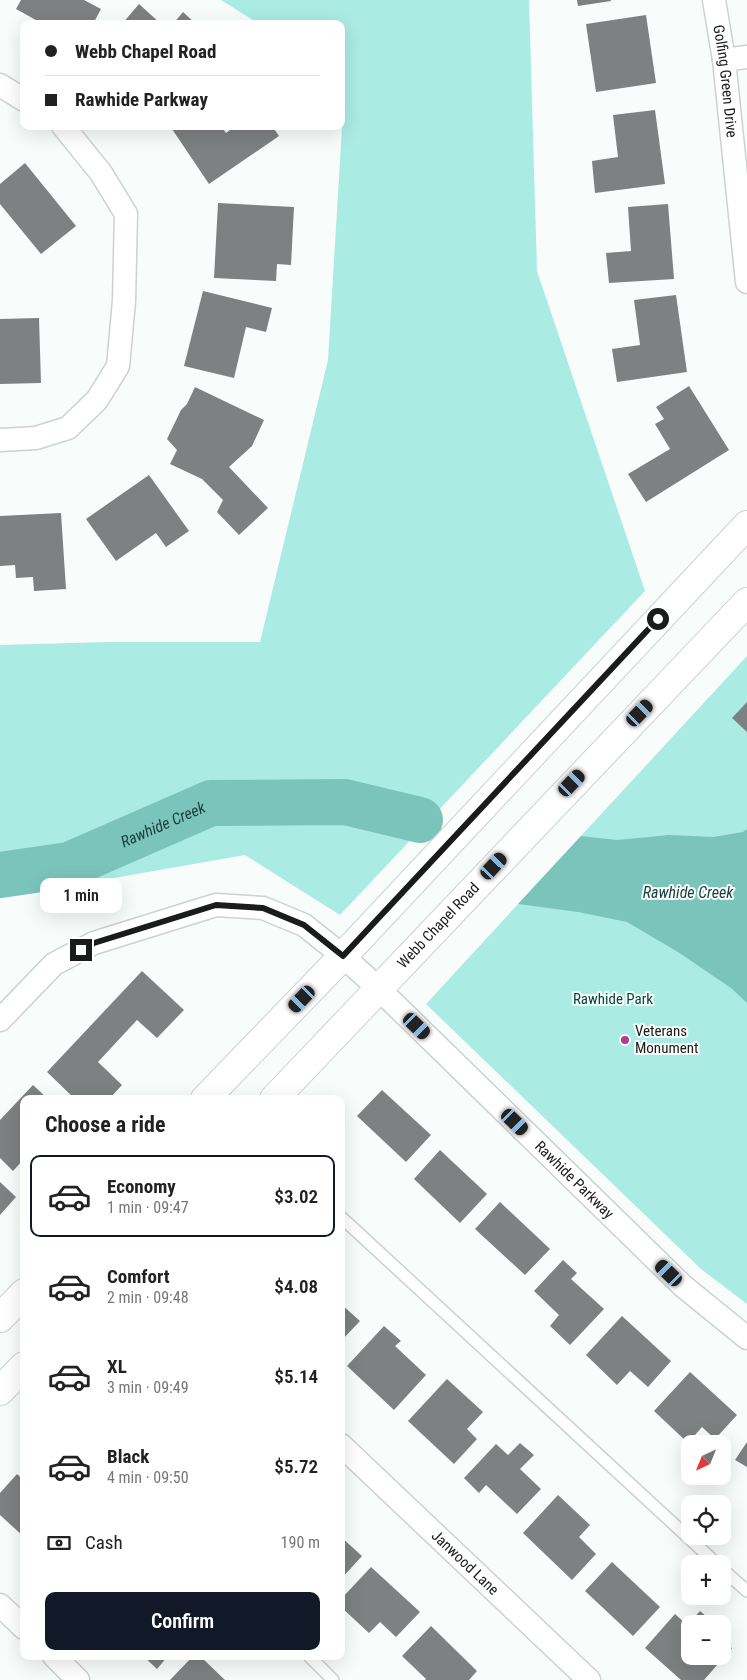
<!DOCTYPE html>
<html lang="en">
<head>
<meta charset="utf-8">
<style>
	:root { --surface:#fff; --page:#f6f6f6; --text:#222; --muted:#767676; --line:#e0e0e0; --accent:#111827 }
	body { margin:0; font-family:"Roboto Condensed",sans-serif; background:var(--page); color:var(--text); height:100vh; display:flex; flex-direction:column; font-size:19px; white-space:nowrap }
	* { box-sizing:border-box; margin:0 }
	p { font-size:16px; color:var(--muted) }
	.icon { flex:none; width:28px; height:28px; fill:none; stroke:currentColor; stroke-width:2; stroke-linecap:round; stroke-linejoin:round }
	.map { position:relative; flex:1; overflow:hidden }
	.drawer { position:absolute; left:20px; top:1095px; width:325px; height:565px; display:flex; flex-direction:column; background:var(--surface); border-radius:10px; box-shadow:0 5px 20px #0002 }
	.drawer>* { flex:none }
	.top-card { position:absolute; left:20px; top:20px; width:325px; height:110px; border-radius:10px; box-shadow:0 5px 20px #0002; display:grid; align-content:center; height:110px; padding:0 25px; background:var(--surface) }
	.needle { width:32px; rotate:223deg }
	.tools { position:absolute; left:681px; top:1435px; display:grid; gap:10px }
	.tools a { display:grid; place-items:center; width:50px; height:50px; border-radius:10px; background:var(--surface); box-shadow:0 5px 20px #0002; font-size:25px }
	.end { position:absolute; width:22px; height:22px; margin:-11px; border:6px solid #1a1b1b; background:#fff; box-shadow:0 0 0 2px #fff }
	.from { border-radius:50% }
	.bubble { position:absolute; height:35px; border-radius:10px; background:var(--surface); box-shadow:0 5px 20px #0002; font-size:16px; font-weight:600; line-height:35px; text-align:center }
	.car { position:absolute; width:15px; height:30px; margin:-15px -8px; border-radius:6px; box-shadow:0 0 4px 1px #0007; background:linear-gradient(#222 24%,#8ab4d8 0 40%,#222 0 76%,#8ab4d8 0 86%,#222 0) }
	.top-card b { display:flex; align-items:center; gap:18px; height:48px; font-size:19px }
	.top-card b+b { border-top:1px solid var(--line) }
	.top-card i { width:12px; height:12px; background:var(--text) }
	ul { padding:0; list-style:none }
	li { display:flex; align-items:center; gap:15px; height:82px; margin:0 10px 8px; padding:0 15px; border:2px solid transparent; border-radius:10px }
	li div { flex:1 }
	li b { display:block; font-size:19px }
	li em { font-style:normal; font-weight:600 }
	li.on { border-color:var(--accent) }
	li>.icon { width:45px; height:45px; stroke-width:1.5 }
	h2 { padding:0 25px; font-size:22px; line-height:60px }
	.pay { display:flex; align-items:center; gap:12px; height:55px; padding:0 25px; font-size:19px }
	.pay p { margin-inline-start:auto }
	.primary-button { display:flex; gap:10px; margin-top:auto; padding:10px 25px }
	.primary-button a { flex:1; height:58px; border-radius:10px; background:var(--accent); color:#fff; font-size:20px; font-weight:600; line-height:58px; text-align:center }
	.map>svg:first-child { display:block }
</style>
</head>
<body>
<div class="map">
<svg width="747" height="1680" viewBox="0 0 747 1680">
	<rect width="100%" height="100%" fill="#f8fcfb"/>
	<path fill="#aaebe4" d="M 221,0 L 529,0 L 537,271 L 645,591 L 340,915 L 245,855 L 0,898 L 0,645 L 108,642 L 260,642 L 328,360 L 345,78 L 341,75 L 341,24 L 259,24 Z
		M 747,656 L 747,1304 L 701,1269 L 426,1004 Z"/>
	<path fill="#7bc4bc" d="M 747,829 L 747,1003 L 731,988 L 678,952 L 627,922 L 578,912 L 518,904 L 581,836 L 617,840 L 669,835 L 713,837 L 743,832 Z"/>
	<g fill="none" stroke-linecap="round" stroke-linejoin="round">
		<path stroke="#7bc4bc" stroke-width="46" id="s1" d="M 0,875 L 69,865 L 211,803 L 345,802 L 420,820"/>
	</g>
	<path fill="#7e8181" d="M 21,0 L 84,0 L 101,9 L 93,24 L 43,24 L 16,9 Z
		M 577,0 L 611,0 L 611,1 L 578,6 Z
		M 139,4 L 161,24 L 122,24 Z
		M 183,12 L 196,24 L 173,24 Z
		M 646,15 L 656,83 L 596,92 L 586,24 Z
		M 655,110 L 665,184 L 595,193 L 592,161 L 618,157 L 613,115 Z
		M 170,126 L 221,126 L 226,133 L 235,126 L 272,126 L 279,136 L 209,184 Z
		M 25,163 L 76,226 L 41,254 L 0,204 L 0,184 Z
		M 218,203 L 294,207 L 291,265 L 277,264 L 276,281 L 214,278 Z
		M 668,204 L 674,279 L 609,283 L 606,253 L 631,251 L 628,207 Z
		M 203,291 L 272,308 L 266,332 L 246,327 L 234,378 L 184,366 Z
		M 676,295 L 687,372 L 617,382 L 612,349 L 640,345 L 634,300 Z
		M 39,318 L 41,383 L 0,384 L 0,319 Z
		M 689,386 L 729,450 L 646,502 L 628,474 L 670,449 L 655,424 L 664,419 L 656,407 Z
		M 195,387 L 264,420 L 252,446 L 229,467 L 268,508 L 239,535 L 217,512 L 223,500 L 202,479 L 170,464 L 177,450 L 167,439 L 181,410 L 187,404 Z
		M 149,475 L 189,531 L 166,547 L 156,533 L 116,561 L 86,519 Z
		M 61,513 L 66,589 L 34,591 L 33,577 L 16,578 L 15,565 L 0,566 L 0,516 Z
		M 747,702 L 747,732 L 732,718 Z
		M 142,971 L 184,1010 L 157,1038 L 137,1020 L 98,1062 L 122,1085 L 109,1099 L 75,1099 L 47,1072 Z
		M 33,1085 L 48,1099 L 24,1099 L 24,1159 L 13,1171 L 0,1158 L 0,1120 Z
		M 382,1090 L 431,1135 L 406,1162 L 357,1116 Z
		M 440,1150 L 487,1194 L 460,1223 L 414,1179 Z
		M 0,1182 L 16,1197 L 0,1215 Z
		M 500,1202 L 550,1249 L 525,1275 L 475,1229 Z
		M 563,1260 L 577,1273 L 571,1279 L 604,1309 L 570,1345 L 550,1326 L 559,1315 L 534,1291 Z
		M 341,1304 L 360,1321 L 341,1341 Z
		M 622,1316 L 671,1361 L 648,1387 L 630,1371 L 617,1385 L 586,1355 Z
		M 384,1326 L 401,1341 L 395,1346 L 426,1375 L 394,1410 L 347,1366 Z
		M 690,1372 L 737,1415 L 715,1439 L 702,1427 L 688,1443 L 654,1411 Z
		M 447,1379 L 483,1412 L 467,1429 L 477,1439 L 454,1464 L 408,1421 Z
		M 747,1442 L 747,1467 L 735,1460 Z
		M 520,1443 L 534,1455 L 520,1469 L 541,1489 L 517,1514 L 486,1485 L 479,1493 L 464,1478 L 496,1444 L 508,1455 Z
		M 17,1474 L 24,1480 L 24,1537 L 0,1515 L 0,1493 Z
		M 558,1495 L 590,1525 L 579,1537 L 596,1554 L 572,1580 L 523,1533 Z
		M 341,1537 L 362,1556 L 341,1579 Z
		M 612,1562 L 660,1607 L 633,1636 L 585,1591 Z
		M 371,1567 L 420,1612 L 396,1637 L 380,1622 L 369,1633 L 341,1607 L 341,1599 Z
		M 700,1611 L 715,1624 L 690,1624 L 690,1656 L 722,1656 L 722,1640 L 732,1648 L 704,1680 L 681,1680 L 645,1648 L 675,1614 L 687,1625 Z
		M 431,1626 L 477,1671 L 469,1680 L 425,1680 L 426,1679 L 402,1656 Z
		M 143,1656 L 168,1656 L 157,1669 Z
		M 193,1656 L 200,1656 L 225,1680 L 170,1680 Z"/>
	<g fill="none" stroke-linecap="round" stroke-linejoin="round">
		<g stroke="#cdd1d1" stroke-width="14">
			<path id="lane" d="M 341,1217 L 717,1564
				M 722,1569 L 747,1591
				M 309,1656 L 333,1680"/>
		</g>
		<g stroke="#cdd1d1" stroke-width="25">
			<g id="street">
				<path id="s2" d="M 714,0 L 724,60 L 747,282"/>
				<path d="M 724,60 L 747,57"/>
				<path d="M 0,85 L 24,100"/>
				<path d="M 0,440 L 36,438 L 68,428 L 97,400 L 118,366 L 124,301 L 126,214 L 101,173 L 63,126"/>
				<path id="s3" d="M 0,1020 L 54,964 L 94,943 L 216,905 L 263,908 L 304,925 L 343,956 L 379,989 L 683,1286 L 747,1338"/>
				<path id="s4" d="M 341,1445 L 589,1680"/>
				<path d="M 0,1605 L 24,1628"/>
				<path d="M 54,1656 L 78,1680"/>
			</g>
		</g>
		<g stroke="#cdd1d1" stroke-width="30">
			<g id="secondary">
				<path d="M 205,1099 L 343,956 L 747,525"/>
				<path id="s5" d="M 274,1099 C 431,933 588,767 747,602"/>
				<path d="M 0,1318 L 24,1293"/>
				<path d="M 0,1391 L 24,1366"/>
			</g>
		</g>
		<use href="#lane" stroke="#fff" stroke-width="11"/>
		<use href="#street" stroke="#fff" stroke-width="22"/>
		<use href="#secondary" stroke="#fff" stroke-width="28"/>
	</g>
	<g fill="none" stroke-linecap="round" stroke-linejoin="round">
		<path stroke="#1a1b1b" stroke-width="6" d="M 81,950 L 94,943 L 216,905 L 263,908 L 304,925 L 343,956 L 658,619"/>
	</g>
	<circle fill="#ae3c96" stroke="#f8fcfb" stroke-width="2" cx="625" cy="1040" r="5"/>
	<g text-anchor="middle" stroke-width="4" stroke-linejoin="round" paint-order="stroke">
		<g font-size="15" fill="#1a1b1b" stroke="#f8fcfb">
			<text dy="5" stroke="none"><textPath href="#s2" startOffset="82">Golfing Green Drive</textPath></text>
			<text dy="5" stroke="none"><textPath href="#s5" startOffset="239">Webb Chapel Road</textPath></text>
			<text dy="5" stroke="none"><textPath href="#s3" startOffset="714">Rawhide Parkway</textPath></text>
			<text dy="5" stroke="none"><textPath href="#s4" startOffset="171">Janwood Lane</textPath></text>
		</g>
		<g font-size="15" fill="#014843" stroke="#f8fcfb">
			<text x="613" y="1004">Rawhide Park</text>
		</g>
		<g font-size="15" fill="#1a1b1b" stroke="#f8fcfb" text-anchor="start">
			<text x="635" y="1036">Veterans<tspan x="635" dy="17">Monument</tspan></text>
		</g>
		<g font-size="16" font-style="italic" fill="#1a3e3a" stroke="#f8fcfb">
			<text dy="6" stroke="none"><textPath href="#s1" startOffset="172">Rawhide Creek</textPath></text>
			<text x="688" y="898">Rawhide Creek</text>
		</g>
	</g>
</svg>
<div class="tools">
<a><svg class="needle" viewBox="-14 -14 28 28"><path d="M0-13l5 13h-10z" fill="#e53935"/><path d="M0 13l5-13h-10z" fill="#767676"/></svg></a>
<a><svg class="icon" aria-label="locate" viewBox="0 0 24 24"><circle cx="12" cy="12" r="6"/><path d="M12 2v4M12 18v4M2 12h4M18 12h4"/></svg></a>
<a>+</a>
<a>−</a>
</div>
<i class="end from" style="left:658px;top:619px"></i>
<i class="end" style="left:81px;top:950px"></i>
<div class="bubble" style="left:40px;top:878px;width:82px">1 min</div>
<i class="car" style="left:640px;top:713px;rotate:44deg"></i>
<i class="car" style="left:572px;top:783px;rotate:44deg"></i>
<i class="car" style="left:494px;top:866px;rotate:43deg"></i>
<i class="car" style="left:302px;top:999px;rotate:224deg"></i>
<i class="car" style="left:417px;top:1026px;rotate:134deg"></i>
<i class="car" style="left:515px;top:1122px;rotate:134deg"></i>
<i class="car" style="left:669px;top:1273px;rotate:314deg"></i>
<div class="top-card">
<b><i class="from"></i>Webb Chapel Road</b>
<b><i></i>Rawhide Parkway</b>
</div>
<section class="drawer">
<h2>Choose a ride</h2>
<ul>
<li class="on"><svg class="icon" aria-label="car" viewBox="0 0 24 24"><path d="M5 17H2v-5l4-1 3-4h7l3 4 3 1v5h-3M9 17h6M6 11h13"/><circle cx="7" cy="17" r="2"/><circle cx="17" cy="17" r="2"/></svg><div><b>Economy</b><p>1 min · 09:47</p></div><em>$3.02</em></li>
<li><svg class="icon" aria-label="car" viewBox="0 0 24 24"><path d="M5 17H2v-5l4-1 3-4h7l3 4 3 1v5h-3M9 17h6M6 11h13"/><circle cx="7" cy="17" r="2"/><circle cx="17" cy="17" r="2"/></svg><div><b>Comfort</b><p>2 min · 09:48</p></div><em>$4.08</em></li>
<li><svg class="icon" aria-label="car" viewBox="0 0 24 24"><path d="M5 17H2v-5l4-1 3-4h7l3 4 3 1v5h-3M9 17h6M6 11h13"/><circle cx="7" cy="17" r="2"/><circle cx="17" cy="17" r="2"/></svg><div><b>XL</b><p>3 min · 09:49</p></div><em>$5.14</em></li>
<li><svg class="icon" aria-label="car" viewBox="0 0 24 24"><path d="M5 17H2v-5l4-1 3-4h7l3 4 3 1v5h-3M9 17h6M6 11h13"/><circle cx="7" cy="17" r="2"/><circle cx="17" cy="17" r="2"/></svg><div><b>Black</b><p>4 min · 09:50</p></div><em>$5.72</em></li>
</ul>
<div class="pay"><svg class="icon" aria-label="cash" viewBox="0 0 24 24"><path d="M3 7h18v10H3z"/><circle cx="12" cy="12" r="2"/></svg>Cash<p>190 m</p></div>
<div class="primary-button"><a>Confirm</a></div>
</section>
</div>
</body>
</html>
